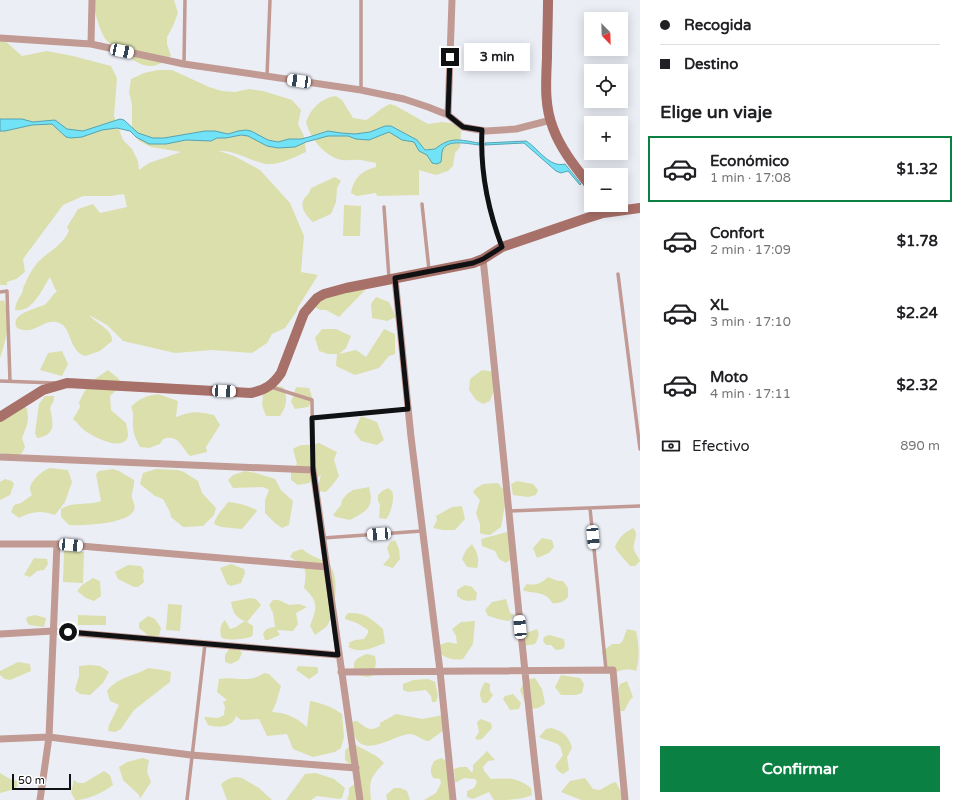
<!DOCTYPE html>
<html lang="es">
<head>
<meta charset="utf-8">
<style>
	:root { --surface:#fff; --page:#f6f6f6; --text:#202124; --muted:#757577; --line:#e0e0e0; --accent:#0b8043 }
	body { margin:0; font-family:"Varela Round",sans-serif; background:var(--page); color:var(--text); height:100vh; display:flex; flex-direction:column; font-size:15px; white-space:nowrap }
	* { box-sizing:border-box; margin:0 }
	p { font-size:13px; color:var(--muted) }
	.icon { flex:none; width:22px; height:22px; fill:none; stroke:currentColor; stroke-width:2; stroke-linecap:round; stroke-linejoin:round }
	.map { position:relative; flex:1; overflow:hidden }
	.panel { display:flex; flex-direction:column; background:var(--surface); width:320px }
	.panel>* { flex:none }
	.top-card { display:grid; align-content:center; height:88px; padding:0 20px; background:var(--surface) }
	.needle { width:26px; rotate:157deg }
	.tools { position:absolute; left:584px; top:12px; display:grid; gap:8px }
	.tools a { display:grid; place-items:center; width:44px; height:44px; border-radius:0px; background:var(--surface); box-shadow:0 2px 10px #0003; font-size:20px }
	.scale { position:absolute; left:12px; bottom:10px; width:59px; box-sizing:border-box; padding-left:4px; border:2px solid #101113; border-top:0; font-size:11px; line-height:14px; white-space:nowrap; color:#101113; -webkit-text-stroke:3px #fff; paint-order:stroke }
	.end { position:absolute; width:18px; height:18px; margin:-9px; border:5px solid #101113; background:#fff; box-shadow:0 0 0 2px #fff }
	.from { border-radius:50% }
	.bubble { position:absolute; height:28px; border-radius:0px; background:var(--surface); box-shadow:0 2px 10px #0003; font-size:13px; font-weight:700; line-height:28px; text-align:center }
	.car { position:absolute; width:12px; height:24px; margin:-12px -6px; border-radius:5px; box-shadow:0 0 3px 1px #0007; background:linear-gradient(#fff 24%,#345 0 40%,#fff 0 76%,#345 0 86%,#fff 0) }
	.top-card b { display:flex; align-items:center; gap:14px; height:38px; font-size:15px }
	.top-card b+b { border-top:1px solid var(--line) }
	.top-card i { width:10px; height:10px; background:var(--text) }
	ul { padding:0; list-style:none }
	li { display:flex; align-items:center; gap:12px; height:66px; margin:0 8px 6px; padding:0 12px; border:2px solid transparent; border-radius:0px }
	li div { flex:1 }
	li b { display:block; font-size:15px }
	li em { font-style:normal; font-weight:700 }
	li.on { border-color:var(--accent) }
	li>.icon { width:36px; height:36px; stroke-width:1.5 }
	h2 { padding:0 20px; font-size:18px; line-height:48px }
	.pay { display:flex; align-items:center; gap:10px; height:44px; padding:0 20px; font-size:15px }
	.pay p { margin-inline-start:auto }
	.primary-button { display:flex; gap:8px; margin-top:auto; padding:8px 20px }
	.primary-button a { flex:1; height:46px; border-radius:0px; background:var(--accent); color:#fff; font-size:16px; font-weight:700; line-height:46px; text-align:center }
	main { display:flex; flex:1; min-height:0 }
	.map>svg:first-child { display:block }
</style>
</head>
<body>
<main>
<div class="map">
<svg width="640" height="800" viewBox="0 0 640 800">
	<rect width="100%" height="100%" fill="#eceef6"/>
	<path fill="#dbdfab" d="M 93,0 L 174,0 L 178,13 L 173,26 L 167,37 L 167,44 L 171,56 C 151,74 140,65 122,52 C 118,49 111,45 107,41 C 100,33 94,10 93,0 Z
		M 0,35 L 3,39 L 22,56 L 47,51 L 73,56 L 111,66 L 117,78 L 114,116 L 123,140 L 132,149 L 138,161 L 139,170 L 149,163 L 181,152 L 151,147 L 139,141 L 132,130 L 132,105 L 129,92 L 131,79 L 144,73 L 158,70 L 172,70 L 209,87 L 222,91 L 235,92 L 249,89 L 263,91 L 292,100 L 301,110 L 298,124 L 304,136 L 306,152 C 294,157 281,165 267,164 C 251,162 236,150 219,151 L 234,156 L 260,170 L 290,203 L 304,236 L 301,272 L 318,275 L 297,309 L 297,311 L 285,328 L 272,334 L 267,343 L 252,353 L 212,350 L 175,353 L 123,341 L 107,325 L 89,315 C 95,323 113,329 112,341 L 100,351 L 85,356 C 67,350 73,325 56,322 C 43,319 34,336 17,328 C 9,314 35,309 44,305 C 49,302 52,295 57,291 L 55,289 L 50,277 C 42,289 33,313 15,310 C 16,302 18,300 22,293 C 23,290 23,287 25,284 C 28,276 32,269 38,262 C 49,251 62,246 69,231 L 67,227 L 78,209 L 93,204 L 100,213 L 127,207 L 124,194 L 111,196 L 83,196 L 63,205 L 23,259 L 25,272 L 16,279 L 7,282 L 7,285 L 0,285 Z
		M 336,96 L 342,100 L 353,118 L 366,120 C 375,115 380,108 390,104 L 396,106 L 428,124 L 442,122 L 450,123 L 456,125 L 461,131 L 460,147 L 455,153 L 453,166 L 448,171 L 436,175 L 419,170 L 419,195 L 377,196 L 376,193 L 357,196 L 351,193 C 354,177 362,171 376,167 L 376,163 C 371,162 366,161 361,160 C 355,159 348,161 342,160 C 325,157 310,138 306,122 C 311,108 321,98 336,96 Z
		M 335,177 L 341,181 L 337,188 L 336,202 L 331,214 L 313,222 C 307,217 299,207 304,199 C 307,194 309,195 311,188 Z
		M 344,205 L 361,206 L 360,236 L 343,236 Z
		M 367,288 L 339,317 L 326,310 L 320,310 L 310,304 L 322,290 Z
		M 376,297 L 389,302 L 396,317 L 387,321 L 372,318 L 371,304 Z
		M 4,300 C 12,320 6,339 0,358 L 0,301 Z
		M 322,329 L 336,329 L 351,336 L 346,348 L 339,354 L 356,350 L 366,357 L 384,329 L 395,334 L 395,354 L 389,356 L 379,368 L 355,375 L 336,366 L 337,354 L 328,354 L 319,351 L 315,338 Z
		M 62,351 L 68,364 L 62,376 L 40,370 L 48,353 Z
		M 108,370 L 119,379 L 120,387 L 110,396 L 111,410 L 126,423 C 127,427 128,432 128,436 C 124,453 93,437 84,430 C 80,427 77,422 73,419 L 80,407 L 79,402 L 89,383 Z
		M 482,370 L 494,372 L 495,387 L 490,401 L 483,404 L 476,400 L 469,390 L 470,379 Z
		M 276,386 L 283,387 C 288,398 287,406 280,416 L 266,416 L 262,405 L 263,395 Z
		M 296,387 L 309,388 L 313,400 L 308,407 L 295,409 L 291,402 Z
		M 158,394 L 178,401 L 176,417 C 192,411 196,411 214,415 L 220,425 L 206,447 L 207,452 L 190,456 C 180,446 179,434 163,439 L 160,444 L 149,448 L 140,447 C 137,441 133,434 133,427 C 132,418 135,416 131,407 C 139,398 147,396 158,394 Z
		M 45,396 L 54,396 L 54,400 L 50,408 C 53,423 57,435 37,438 L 35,433 L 39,404 Z
		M 22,401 L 27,409 L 28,418 L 27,425 L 22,438 L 25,447 L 22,453 L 17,457 L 0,453 L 0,412 Z
		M 361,416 L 377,422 L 384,440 L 377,445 L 361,441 L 354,432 Z
		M 319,443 L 337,452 L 334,460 L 339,476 L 334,483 L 326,492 L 317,491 L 321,475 L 309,483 L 298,485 L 291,480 L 291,473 L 297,464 L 293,449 C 302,442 308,447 319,443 Z
		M 50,468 L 68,470 L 72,482 L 65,502 L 55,515 C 42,510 31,511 19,518 L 11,512 L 14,505 L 21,503 L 32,495 C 31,493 30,491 30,489 C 30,481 43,470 50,468 Z
		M 113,469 L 119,471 L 134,480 C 135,486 131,492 132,498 C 133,502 136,506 134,510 C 129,524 82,526 69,525 L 61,517 L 61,509 C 74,501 87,506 101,501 L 96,474 L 99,471 Z
		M 156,469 L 178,470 L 184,472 L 198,481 L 202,493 L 216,508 L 214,515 L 203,526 L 183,527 L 171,517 L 170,512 L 163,499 L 155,496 L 140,484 L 143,473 Z
		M 245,471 L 256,473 L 275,479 L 281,490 L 293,501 L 289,525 L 282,528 L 275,523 L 265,513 L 265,500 L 269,490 L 263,487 L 233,488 L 228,480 L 233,475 Z
		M 5,479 L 12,481 L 14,484 L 10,495 L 0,500 L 0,482 Z
		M 517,481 L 533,484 L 538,490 L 536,495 L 528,497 L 513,495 L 511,484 Z
		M 498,483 L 507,494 L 501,527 L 490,535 L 482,534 L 480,533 L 480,524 L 476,513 L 480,500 L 473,492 L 475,489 L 483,484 Z
		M 369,487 C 375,508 366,511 350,520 L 336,517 L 333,515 L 341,505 L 342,500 L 347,494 L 353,490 Z
		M 388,488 L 392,491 C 395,498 391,514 386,519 L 379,518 L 380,505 L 378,501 L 378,495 L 382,491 Z
		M 228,502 C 234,502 254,507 257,511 L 242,529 L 221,527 L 214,524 C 217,513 222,511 228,502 Z
		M 462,506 L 465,519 L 455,530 L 443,530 L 433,528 L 437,520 L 436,516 L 452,507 Z
		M 633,528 C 640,535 632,541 634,550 C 635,554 639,557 640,561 L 635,566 L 630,566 L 617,551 L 615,547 C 618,538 624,533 633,528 Z
		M 507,532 L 516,555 L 506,563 L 499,559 L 495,551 L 482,546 L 481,539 Z
		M 542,538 L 552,540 L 554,547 L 549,553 L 537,558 L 533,548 Z
		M 395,540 L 399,549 L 400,559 L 393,568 L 383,565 L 390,557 L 387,548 L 390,542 Z
		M 472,544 C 477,552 480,558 477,568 L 467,567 L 462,559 L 466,550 Z
		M 302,549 C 306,552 310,555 315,557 C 322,560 327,562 332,569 C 339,581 335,615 327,626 C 324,629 319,632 315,635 L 310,626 C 317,608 319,602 304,588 C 307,569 307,566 290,557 L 293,552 Z
		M 64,551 L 84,552 L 83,583 L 63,582 Z
		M 34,558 L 47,559 L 48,564 L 44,570 L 37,571 L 30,577 L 24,575 Z
		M 231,564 L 244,569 L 245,573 L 241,583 L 231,586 L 227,584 L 220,568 Z
		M 128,565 L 141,566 L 144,571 L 143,576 L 144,582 L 138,587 L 134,587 L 118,579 L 115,572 Z
		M 548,577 L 558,581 L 563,581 L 568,588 L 568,597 C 563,602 559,604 552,603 C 547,592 535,593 524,591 L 523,589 L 527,584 C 537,586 541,583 548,577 Z
		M 93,578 L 100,581 L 101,596 L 94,601 L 86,598 L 77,591 L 82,585 Z
		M 465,585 L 472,587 L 477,593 L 476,600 C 469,601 464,602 457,596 L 457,590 Z
		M 250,598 L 256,599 L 261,605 L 247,622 L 253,626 L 253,634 L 251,637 C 241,639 232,641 222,638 C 219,632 220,624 225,620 L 230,629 L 236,627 L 243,622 L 246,622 C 235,616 234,615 231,602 Z
		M 506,599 L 510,613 L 514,615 L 509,621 C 499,620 497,618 488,616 L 485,610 L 492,602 Z
		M 273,600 L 279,600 L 289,605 L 299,604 L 307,607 L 296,613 L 298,624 L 293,631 L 277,630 L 280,635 L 268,640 L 265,640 L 263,634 C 266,628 269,628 275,627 L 273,613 L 269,605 Z
		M 168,604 L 182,605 L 180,631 L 166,630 Z
		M 348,613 C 365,612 372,619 383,629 L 385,643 C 372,648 361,654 348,647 L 350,644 L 348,643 L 355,640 L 364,639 L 368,633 L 368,630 L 357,623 L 345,619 L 345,617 Z
		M 35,615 L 46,618 L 44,627 L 29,625 L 26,620 L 27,617 Z
		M 78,615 L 106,616 L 106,625 L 78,625 Z
		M 148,616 L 155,619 L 161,628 L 159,636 L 149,636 L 139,628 L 139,623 Z
		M 475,621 L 473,644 L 463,659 C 453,661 445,658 437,651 L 437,646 L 448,642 L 457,644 L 456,636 L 452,629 L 461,622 Z
		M 537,629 C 540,634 538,639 535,644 L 523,646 L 524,634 Z
		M 627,629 L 636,631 C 639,644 640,658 636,671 C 626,668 621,670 611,674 L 608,669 L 602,652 L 612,644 L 620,644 L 623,640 L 624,637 Z
		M 549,635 L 564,639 L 565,645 L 563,649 L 556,650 L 551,645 L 546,645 L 543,641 L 544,637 Z
		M 230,648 L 238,648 L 242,653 L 239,660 L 231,664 L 225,662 L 225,655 Z
		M 367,654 L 375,656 L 376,662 L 374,675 L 368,677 L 356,675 C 351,662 355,658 367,654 Z
		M 18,662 L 30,664 L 31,671 L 10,680 L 5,679 L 0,675 L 0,671 Z
		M 90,665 L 100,666 L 109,672 L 103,683 L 90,695 L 80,694 L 75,690 L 79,676 L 79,666 Z
		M 298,666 L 316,667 L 318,668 L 318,673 L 309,679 L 296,670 Z
		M 148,668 L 163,670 L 171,672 L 170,682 L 134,710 L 121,729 L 115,732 L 108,731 L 109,725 L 119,705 L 110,701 L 107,691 C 119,676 133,677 148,668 Z
		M 264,673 L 269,674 L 281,686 L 276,703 L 272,712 C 287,713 295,717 307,727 L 310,701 C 322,703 332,707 342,714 L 344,737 L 341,748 L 335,752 L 313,757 L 293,749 L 287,734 L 267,736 L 259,719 L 241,720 L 236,716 C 232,728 219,728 208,725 L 204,717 L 218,718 L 224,715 L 225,707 L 223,702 L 227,700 L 217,692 L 219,679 C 236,676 248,684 264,673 Z
		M 561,675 L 580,678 L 584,684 L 582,693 L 576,695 L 561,695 L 555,687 Z
		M 535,678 L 542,689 L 545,703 C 540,709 534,709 527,708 L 520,690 L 525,680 Z
		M 428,679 L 435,682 L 438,696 L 436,702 L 432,702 L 431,696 L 426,690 L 408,692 L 403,690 L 403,684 L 413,680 Z
		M 627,681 L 633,697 L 630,700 L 624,711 L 620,711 C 621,700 616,694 620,684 Z
		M 485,682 L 490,684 L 490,691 L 493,695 L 491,698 L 487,703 L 483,703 C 478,695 480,690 485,682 Z
		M 513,694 L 521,703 L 519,709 L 510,710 L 503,699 L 505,696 Z
		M 396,714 L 422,719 L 443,715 L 444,730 L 429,741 C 422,741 417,734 409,734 C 394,735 366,758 355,737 C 353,732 350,728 350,722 L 357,721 C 367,728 369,732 380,726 L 380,723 Z
		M 481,719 L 491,723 L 492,728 L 482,739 L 477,740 L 475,738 L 479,732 L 477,722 Z
		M 551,728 C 563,731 569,736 572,748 L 567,757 L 569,770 L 563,774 L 558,771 L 555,766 L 563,755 L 560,746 C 554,741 546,741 539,737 L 546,729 Z
		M 356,745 C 364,750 378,755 384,763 C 370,778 369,780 371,800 L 347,800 L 349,794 L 349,788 L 356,783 L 358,773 L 345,760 L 345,751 L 347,748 Z
		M 487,751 L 495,760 L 488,761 L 483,767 L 484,771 L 491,779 C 508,778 517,777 531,788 L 532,795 C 521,800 506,800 494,800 L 489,792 L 473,799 L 467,797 L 467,791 L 474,788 L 477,782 L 475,779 L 464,778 L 455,783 L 454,769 L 460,767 L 467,767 L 471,772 L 473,771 L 473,765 Z
		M 143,758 L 149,760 L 147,772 L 151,782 L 140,799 L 139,795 L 123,780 L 119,767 L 127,762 Z
		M 441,758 L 448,762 L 452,800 L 424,800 L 436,793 L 441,783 L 440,779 L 433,778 L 431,773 L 431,768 L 434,761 Z
		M 104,771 L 110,775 L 113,785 C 102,793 88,800 75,800 L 71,792 L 74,780 L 78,783 L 84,783 Z
		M 0,773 L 10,779 L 20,782 L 15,789 L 0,793 Z
		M 316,773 L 334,779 L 345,788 L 342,798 L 339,799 L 317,796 L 311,800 L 286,800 L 305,774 Z
		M 235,777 L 242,778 L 259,788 L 272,800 L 227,800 L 221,784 L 228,779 Z
		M 585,778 L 593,789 L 600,790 L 612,783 L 616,782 L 625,800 L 581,800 L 561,792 L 570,781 Z
		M 394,788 L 401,788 L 407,791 L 410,800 L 387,800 L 386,795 Z"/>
	<path fill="#72e2f6" stroke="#55a3b2" d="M 0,119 L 22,119 L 33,122 L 55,120 L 67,129 L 83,131 L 120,119 L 124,120 L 138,133 L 153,138 L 164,138 L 205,131 L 215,131 L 228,134 L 238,131 L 246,130 L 251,131 L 268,140 L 278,142 L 289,139 L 301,139 L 309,137 L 328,131 L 341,133 L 355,134 L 370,132 L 385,126 L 391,126 L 417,140 L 425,150 L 435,149 C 451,136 460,140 479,143 L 479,145 C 470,144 448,139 443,149 C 441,153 442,158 441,162 L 437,164 L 432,163 L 427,155 L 419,151 L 414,142 L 402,140 L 389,132 L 369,140 L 356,139 L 348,136 L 328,136 L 306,142 L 295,147 L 278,148 L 267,146 L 248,136 L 241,135 L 226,138 L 217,138 L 211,141 L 186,140 L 166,144 L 149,144 L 136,137 L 130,131 L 117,128 L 102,130 L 82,137 L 71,138 L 66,137 L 52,124 L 32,125 L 5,131 L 0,131 Z
		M 526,141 C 538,148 549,168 565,164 L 581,184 L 580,185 L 568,171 L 561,173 L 556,171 L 524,143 L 485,145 L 485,143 Z"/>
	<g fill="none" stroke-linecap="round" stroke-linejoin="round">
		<path stroke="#c19a93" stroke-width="3.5" d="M 184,64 L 185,0
			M 267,76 L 270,0
			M 361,90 L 361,0
			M 482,130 C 480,169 488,210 501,246
			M 422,204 L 429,270
			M 384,207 L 389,278
			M 618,274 L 640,449
			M 0,292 L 7,291 L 10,381
			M 0,381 L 55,383
			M 271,387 L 312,400 L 313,470
			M 312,418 L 408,409
			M 590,508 L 606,670
			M 509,511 L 640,506
			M 323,538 L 422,531
			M 187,800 L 205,644"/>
		<path stroke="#c19a93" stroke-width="7" d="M 0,38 L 91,44 L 184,64 L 361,90 L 404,99 L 428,107 L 448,115 L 463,127 L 474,129 L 486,131 L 516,129 L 551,120
			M 91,44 L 92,0
			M 448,115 L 452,0
			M 483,259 C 503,439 518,620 539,800
			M 395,278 L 411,437 L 440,671 L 453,800
			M 0,457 L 313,470 L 360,800
			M 0,544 L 57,544 L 327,567
			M 0,634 L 53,631 L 338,655
			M 341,672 L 613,670 L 625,800
			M 0,739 L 49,737 L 191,755 L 356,768
			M 40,800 L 49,737 L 57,544"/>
		<path stroke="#a77068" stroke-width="10" d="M 548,0 C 548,19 547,39 547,58 C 546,82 544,105 553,128 C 561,150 577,169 591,187
			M 0,417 L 43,390 L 67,383 L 251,393 C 265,390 273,385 281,373 L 304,313 L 317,298 L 324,294 L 346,288 L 473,263 L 483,259 L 502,247 L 584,219 L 603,213 L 640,208"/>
	</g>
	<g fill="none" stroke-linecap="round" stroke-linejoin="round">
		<path stroke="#101113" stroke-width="5" d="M 68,632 L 338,655 L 313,470 L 312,418 L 408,409 L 395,278 L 473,263 L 483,259 L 502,247 C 488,210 480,170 482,130 L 463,127 L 448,115 L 450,57"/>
	</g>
</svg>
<div class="tools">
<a><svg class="needle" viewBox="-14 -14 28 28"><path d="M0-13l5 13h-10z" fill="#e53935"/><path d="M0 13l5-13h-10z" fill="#757577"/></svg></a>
<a><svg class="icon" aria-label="locate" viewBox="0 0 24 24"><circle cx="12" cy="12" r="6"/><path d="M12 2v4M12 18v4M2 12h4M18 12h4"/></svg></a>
<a>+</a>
<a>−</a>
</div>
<div class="scale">50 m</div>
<i class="end from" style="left:68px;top:632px"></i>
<i class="end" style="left:450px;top:57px"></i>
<div class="bubble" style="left:464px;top:43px;width:66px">3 min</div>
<i class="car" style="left:122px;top:51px;rotate:102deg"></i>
<i class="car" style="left:299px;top:81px;rotate:278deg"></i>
<i class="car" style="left:224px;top:391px;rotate:93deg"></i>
<i class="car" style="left:379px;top:534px;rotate:266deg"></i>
<i class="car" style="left:593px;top:537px;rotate:175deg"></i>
<i class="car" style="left:71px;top:545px;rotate:95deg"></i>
<i class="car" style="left:520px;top:627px;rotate:355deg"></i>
</div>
<section class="panel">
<div class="top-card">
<b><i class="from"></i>Recogida</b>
<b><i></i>Destino</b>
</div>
<h2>Elige un viaje</h2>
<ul>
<li class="on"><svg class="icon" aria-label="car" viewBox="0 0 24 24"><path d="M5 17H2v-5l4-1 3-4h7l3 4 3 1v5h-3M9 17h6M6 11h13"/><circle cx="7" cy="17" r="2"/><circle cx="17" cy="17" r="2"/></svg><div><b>Económico</b><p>1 min · 17:08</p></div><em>$1.32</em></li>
<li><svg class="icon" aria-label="car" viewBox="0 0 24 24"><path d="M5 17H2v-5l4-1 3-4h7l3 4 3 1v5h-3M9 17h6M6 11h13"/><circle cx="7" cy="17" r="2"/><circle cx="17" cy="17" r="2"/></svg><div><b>Confort</b><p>2 min · 17:09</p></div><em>$1.78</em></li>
<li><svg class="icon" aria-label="car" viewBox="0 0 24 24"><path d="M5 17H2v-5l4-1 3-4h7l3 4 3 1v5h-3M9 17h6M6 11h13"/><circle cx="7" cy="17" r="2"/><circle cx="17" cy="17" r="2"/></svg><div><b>XL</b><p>3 min · 17:10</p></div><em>$2.24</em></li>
<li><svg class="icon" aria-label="car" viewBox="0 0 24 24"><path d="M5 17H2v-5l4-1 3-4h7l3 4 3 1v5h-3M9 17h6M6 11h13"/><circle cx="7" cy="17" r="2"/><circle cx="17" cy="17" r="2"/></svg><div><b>Moto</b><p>4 min · 17:11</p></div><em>$2.32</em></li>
</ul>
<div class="pay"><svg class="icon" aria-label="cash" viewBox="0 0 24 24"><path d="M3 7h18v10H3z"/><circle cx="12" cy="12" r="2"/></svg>Efectivo<p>890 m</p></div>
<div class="primary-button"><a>Confirmar</a></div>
</section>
</main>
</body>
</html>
